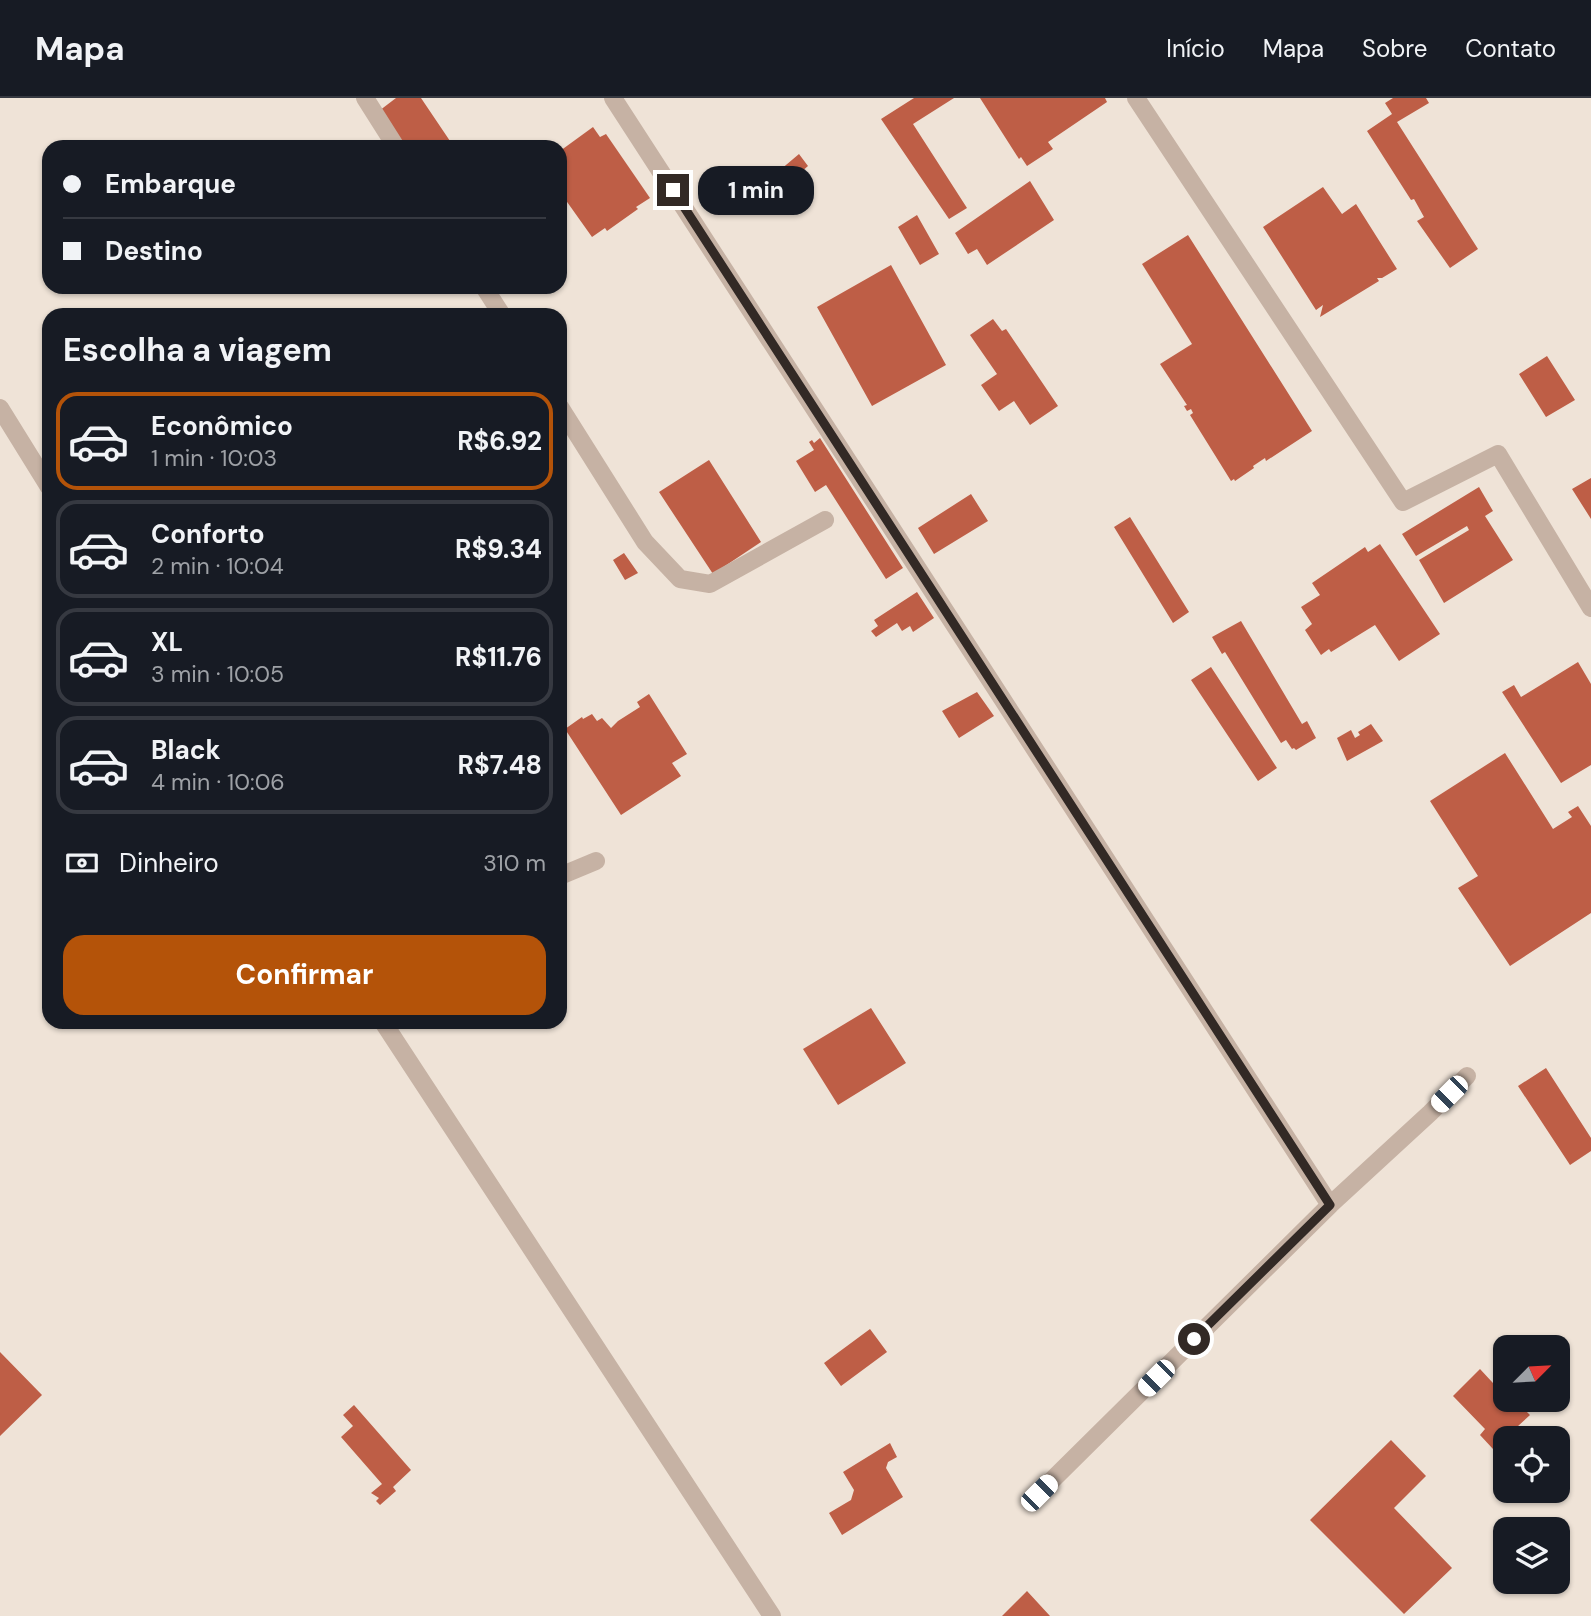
<!DOCTYPE html>
<html lang="pt">
<head>
<meta charset="utf-8">
<style>
	:root { --surface:#171b24; --page:#242831; --text:#f1f3f6; --muted:#9ea1a6; --line:#363941; --accent:#b45309 }
	body { margin:0; font-family:"DM Sans",sans-serif; background:var(--page); color:var(--text); height:100vh; display:flex; flex-direction:column; font-size:26px; white-space:nowrap }
	* { box-sizing:border-box; margin:0 }
	p { font-size:23px; color:var(--muted) }
	.icon { flex:none; width:38px; height:38px; fill:none; stroke:currentColor; stroke-width:2; stroke-linecap:round; stroke-linejoin:round }
	.map { position:relative; flex:1; overflow:hidden }
	.drawer { position:absolute; left:42px; top:210px; width:525px; height:721px; display:flex; flex-direction:column; background:var(--surface); border-radius:21px; box-shadow:0 2px 5px #0004 }
	.drawer>* { flex:none }
	.hud { position:absolute; left:42px; top:42px; width:525px; height:154px; border-radius:21px; box-shadow:0 2px 5px #0004; display:grid; align-content:center; height:154px; padding:0 21px; background:var(--surface) }
	.needle { width:46px; rotate:66deg }
	.controls { position:absolute; left:1493px; top:1237px; display:grid; gap:14px }
	.controls a { display:grid; place-items:center; width:77px; height:77px; border-radius:14px; background:var(--surface); box-shadow:0 2px 5px #0004; font-size:35px }
	.end { position:absolute; width:32px; height:32px; margin:-16px; border:9px solid #322925; background:#fff; box-shadow:0 0 0 4px #fff }
	.from { border-radius:50% }
	.bubble { position:absolute; height:49px; border-radius:21px; background:var(--surface); box-shadow:0 2px 5px #0004; font-size:23px; font-weight:700; line-height:49px; text-align:center }
	.car { position:absolute; width:21px; height:42px; margin:-21px -10px; border-radius:9px; box-shadow:0 0 5px 2px #0007; background:linear-gradient(#fff 24%,#345 0 40%,#fff 0 76%,#345 0 86%,#fff 0) }
	.hud b { display:flex; align-items:center; gap:24px; height:66px; font-size:26px }
	.hud b+b { border-top:2px solid var(--line) }
	.hud i { width:18px; height:18px; background:var(--text) }
	ul { padding:0; list-style:none }
	li { display:flex; align-items:center; gap:21px; height:98px; margin:0 14px 10px; padding:0 7px; border:4px solid var(--line); border-radius:21px }
	li div { flex:1 }
	li b { display:block; font-size:26px }
	li em { font-style:normal; font-weight:700 }
	li.on { border-color:var(--accent) }
	li>.icon { width:63px; height:63px; stroke-width:1.5 }
	h2 { padding:0 21px; font-size:32px; line-height:84px }
	.pay { display:flex; align-items:center; gap:18px; height:77px; padding:0 21px; font-size:26px }
	.pay p { margin-inline-start:auto }
	.button { display:flex; gap:14px; margin-top:auto; padding:14px 21px }
	.button a { flex:1; height:80px; border-radius:21px; background:var(--accent); color:#fff; font-size:28px; font-weight:700; line-height:80px; text-align:center }
	header { display:flex; align-items:center; gap:42px; box-sizing:border-box; height:98px; padding:0 35px; background:var(--surface); border-bottom:2px solid var(--line) }
	header strong { font-size:33px }
	nav { display:flex; gap:38px; margin-inline-start:auto; font-size:24px }
	.map>svg:first-child { display:block }
</style>
</head>
<body>
<header>
<strong>Mapa</strong>
<nav><a>Início</a><a>Mapa</a><a>Sobre</a><a>Contato</a></nav>
</header>
<div class="map">
<svg width="1591" height="1518" viewBox="0 0 1591 1518">
	<rect width="100%" height="100%" fill="#efe3d7"/>
	<path fill="#be5e46" d="M 396,0 L 421,0 L 450,43 L 442,49 L 398,49 L 375,16 Z
		M 914,0 L 954,0 L 913,26 L 967,110 L 949,121 L 881,21 Z
		M 980,0 L 1105,0 L 1107,4 L 1048,44 L 1053,51 L 1027,68 L 1021,59 L 1019,61 Z
		M 1393,0 L 1426,0 L 1429,5 L 1397,24 L 1478,151 L 1450,170 L 1417,123 L 1424,119 L 1414,101 L 1411,102 L 1367,33 L 1392,16 L 1385,5 Z
		M 593,29 L 600,39 L 606,36 L 650,100 L 636,109 L 638,111 L 607,133 L 605,130 L 592,139 L 560,94 L 560,53 Z
		M 799,56 L 808,68 L 770,101 L 760,89 Z
		M 1030,83 L 1054,122 L 987,167 L 977,151 L 968,156 L 955,135 Z
		M 1323,89 L 1342,116 L 1356,106 L 1397,171 L 1382,180 L 1377,180 L 1379,183 L 1320,219 L 1323,207 L 1316,212 L 1263,129 Z
		M 917,117 L 939,156 L 920,167 L 898,129 Z
		M 1188,137 L 1312,333 L 1266,363 L 1265,360 L 1253,368 L 1254,370 L 1235,383 L 1234,381 L 1231,383 L 1190,317 L 1193,315 L 1191,311 L 1187,313 L 1184,308 L 1187,307 L 1160,266 L 1192,246 L 1142,166 Z
		M 891,167 L 946,267 L 872,308 L 817,209 Z
		M 993,221 L 1002,233 L 1006,231 L 1058,308 L 1030,327 L 1014,303 L 999,313 L 981,287 L 997,276 L 970,237 Z
		M 1547,258 L 1575,302 L 1546,319 L 1519,276 Z
		M 820,340 L 903,470 L 886,481 L 826,387 L 815,394 L 796,363 L 814,352 L 809,344 L 812,342 L 814,345 Z
		M 709,362 L 761,444 L 713,476 L 659,394 Z
		M 1591,380 L 1591,421 L 1572,391 Z
		M 1479,389 L 1493,413 L 1485,418 L 1513,462 L 1444,505 L 1419,462 L 1469,432 L 1467,428 L 1416,458 L 1402,436 Z
		M 971,396 L 988,423 L 934,456 L 918,430 Z
		M 1130,419 L 1189,514 L 1173,525 L 1114,429 Z
		M 1380,446 L 1440,536 L 1399,563 L 1375,527 L 1331,554 L 1329,551 L 1321,557 L 1305,532 L 1312,526 L 1301,509 L 1320,497 L 1312,485 L 1365,449 L 1368,454 Z
		M 624,455 L 638,475 L 625,482 L 613,462 Z
		M 917,494 L 934,520 L 913,534 L 910,528 L 902,533 L 897,525 L 876,539 L 871,533 L 878,528 L 874,522 Z
		M 1241,523 L 1302,626 L 1307,623 L 1316,640 L 1296,652 L 1294,650 L 1292,651 L 1286,642 L 1281,645 L 1225,554 L 1222,556 L 1212,539 Z
		M 1578,564 L 1591,586 L 1591,667 L 1561,685 L 1502,594 L 1514,587 L 1521,599 Z
		M 1211,569 L 1277,670 L 1258,683 L 1191,582 Z
		M 977,594 L 994,618 L 959,640 L 942,613 Z
		M 649,596 L 687,656 L 672,665 L 681,678 L 621,717 L 565,631 L 582,619 L 583,621 L 592,616 L 597,623 L 602,620 L 611,630 L 618,623 L 640,609 L 637,604 Z
		M 1371,626 L 1383,643 L 1347,663 L 1337,640 L 1351,632 L 1355,640 L 1360,637 L 1358,634 Z
		M 1505,655 L 1553,731 L 1572,719 L 1568,714 L 1578,708 L 1591,728 L 1591,815 L 1510,868 L 1458,790 L 1478,778 L 1430,703 Z
		M 871,910 L 906,965 L 838,1007 L 803,951 Z
		M 1546,970 L 1591,1040 L 1591,1053 L 1570,1067 L 1518,988 Z
		M 870,1231 L 887,1254 L 841,1288 L 824,1265 Z
		M 0,1254 L 42,1297 L 0,1338 Z
		M 1480,1271 L 1505,1298 L 1505,1302 L 1512,1305 L 1515,1302 L 1530,1317 L 1493,1351 L 1480,1337 L 1485,1331 L 1453,1298 Z
		M 354,1307 L 411,1372 L 393,1389 L 396,1393 L 380,1407 L 376,1403 L 379,1400 L 371,1395 L 382,1386 L 341,1339 L 353,1328 L 343,1317 Z
		M 1391,1342 L 1426,1378 L 1394,1410 L 1452,1470 L 1404,1516 L 1310,1422 Z
		M 890,1345 L 897,1359 L 888,1364 L 886,1370 L 903,1399 L 842,1437 L 829,1415 L 851,1402 L 854,1392 L 843,1374 Z
		M 1027,1493 L 1050,1518 L 1002,1518 Z"/>
	<g fill="none" stroke-linecap="round" stroke-linejoin="round">
		<path stroke="#c6b2a4" stroke-width="18" d="M 365,0 L 396,49
			M 613,0 L 1330,1107 L 1039,1395
			M 1136,0 L 1403,404 L 1498,356 L 1591,510
			M 484,189 L 502,217
			M 560,309 L 645,444 L 680,481 L 710,486 L 825,422
			M 0,310 L 49,389
			M 560,778 L 596,763
			M 383,924 L 772,1518
			M 1330,1107 L 1430,1015 L 1467,978"/>
	</g>
	<g fill="none" stroke-linecap="round" stroke-linejoin="round">
		<path stroke="#322925" stroke-width="9" d="M 673,92 L 1330,1107 L 1194,1241"/>
	</g>
</svg>
<div class="controls">
<a><svg class="needle" viewBox="-14 -14 28 28"><path d="M0-13l5 13h-10z" fill="#e53935"/><path d="M0 13l5-13h-10z" fill="#9ea1a6"/></svg></a>
<a><svg class="icon" aria-label="locate" viewBox="0 0 24 24"><circle cx="12" cy="12" r="6"/><path d="M12 2v4M12 18v4M2 12h4M18 12h4"/></svg></a>
<a><svg class="icon" aria-label="layers" viewBox="0 0 24 24"><path d="M12 4l9 5-9 5-9-5zM3 14l9 5 9-5"/></svg></a>
</div>
<i class="end from" style="left:1194px;top:1241px"></i>
<i class="end" style="left:673px;top:92px"></i>
<div class="bubble" style="left:698px;top:68px;width:116px">1 min</div>
<i class="car" style="left:1449px;top:996px;rotate:225deg"></i>
<i class="car" style="left:1156px;top:1280px;rotate:225deg"></i>
<i class="car" style="left:1039px;top:1395px;rotate:45deg"></i>
<div class="hud">
<b><i class="from"></i>Embarque</b>
<b><i></i>Destino</b>
</div>
<section class="drawer">
<h2>Escolha a viagem</h2>
<ul>
<li class="on"><svg class="icon" aria-label="car" viewBox="0 0 24 24"><path d="M5 17H2v-5l4-1 3-4h7l3 4 3 1v5h-3M9 17h6M6 11h13"/><circle cx="7" cy="17" r="2"/><circle cx="17" cy="17" r="2"/></svg><div><b>Econômico</b><p>1 min · 10:03</p></div><em>R$6.92</em></li>
<li><svg class="icon" aria-label="car" viewBox="0 0 24 24"><path d="M5 17H2v-5l4-1 3-4h7l3 4 3 1v5h-3M9 17h6M6 11h13"/><circle cx="7" cy="17" r="2"/><circle cx="17" cy="17" r="2"/></svg><div><b>Conforto</b><p>2 min · 10:04</p></div><em>R$9.34</em></li>
<li><svg class="icon" aria-label="car" viewBox="0 0 24 24"><path d="M5 17H2v-5l4-1 3-4h7l3 4 3 1v5h-3M9 17h6M6 11h13"/><circle cx="7" cy="17" r="2"/><circle cx="17" cy="17" r="2"/></svg><div><b>XL</b><p>3 min · 10:05</p></div><em>R$11.76</em></li>
<li><svg class="icon" aria-label="car" viewBox="0 0 24 24"><path d="M5 17H2v-5l4-1 3-4h7l3 4 3 1v5h-3M9 17h6M6 11h13"/><circle cx="7" cy="17" r="2"/><circle cx="17" cy="17" r="2"/></svg><div><b>Black</b><p>4 min · 10:06</p></div><em>R$7.48</em></li>
</ul>
<div class="pay"><svg class="icon" aria-label="cash" viewBox="0 0 24 24"><path d="M3 7h18v10H3z"/><circle cx="12" cy="12" r="2"/></svg>Dinheiro<p>310 m</p></div>
<div class="button"><a>Confirmar</a></div>
</section>
</div>
</body>
</html>
